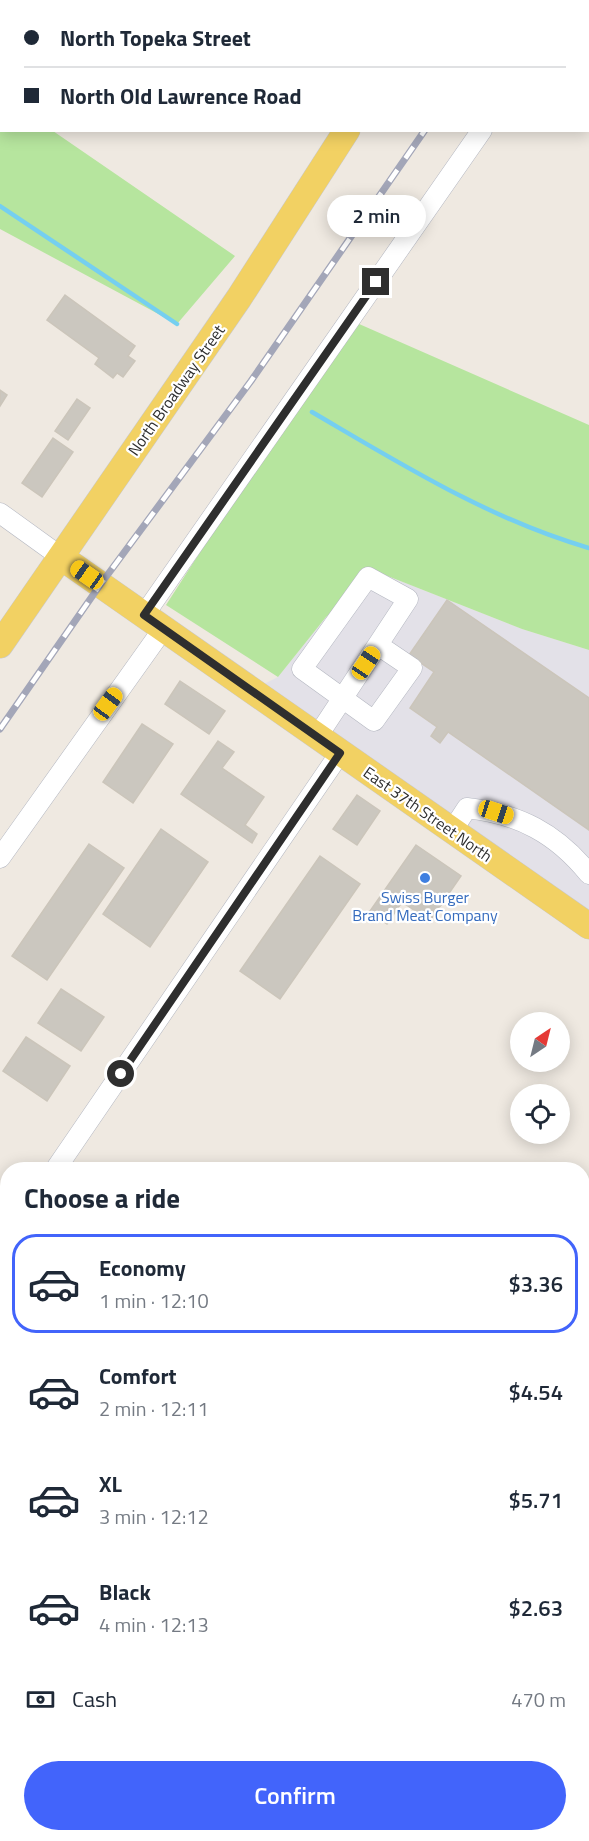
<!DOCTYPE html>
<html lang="en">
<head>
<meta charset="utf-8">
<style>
	:root { --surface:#fff; --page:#f2f2f3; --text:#1f2937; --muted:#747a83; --line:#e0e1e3; --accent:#4264fb }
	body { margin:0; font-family:"Titillium Web",sans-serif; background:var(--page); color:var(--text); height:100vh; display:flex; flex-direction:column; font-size:22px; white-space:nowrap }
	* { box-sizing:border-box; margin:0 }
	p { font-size:20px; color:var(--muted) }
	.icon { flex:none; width:33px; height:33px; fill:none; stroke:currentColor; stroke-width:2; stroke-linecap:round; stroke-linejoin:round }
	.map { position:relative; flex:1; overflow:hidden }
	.drawer { position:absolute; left:0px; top:1162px; width:590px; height:680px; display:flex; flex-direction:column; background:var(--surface); border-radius:24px 24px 0 0; box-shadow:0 3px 15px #0003 }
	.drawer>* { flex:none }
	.banner { position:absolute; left:0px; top:0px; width:590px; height:132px; box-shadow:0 3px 15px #0003; display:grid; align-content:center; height:132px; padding:0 24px; background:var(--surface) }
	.needle { width:39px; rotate:35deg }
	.buttons { position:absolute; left:510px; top:1012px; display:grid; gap:12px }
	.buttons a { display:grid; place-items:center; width:60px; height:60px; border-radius:50%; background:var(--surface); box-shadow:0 3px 15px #0003; font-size:30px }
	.end { position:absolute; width:27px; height:27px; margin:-14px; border:8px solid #2e2e2e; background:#fff; box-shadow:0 0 0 3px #fff }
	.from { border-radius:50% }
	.bubble { position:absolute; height:42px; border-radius:21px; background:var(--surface); box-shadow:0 3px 15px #0003; font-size:20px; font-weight:600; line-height:42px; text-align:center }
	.car { position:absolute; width:18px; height:36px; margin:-18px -9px; border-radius:8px; box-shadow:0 0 4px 2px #0007; background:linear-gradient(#f5c518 24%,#345 0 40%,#f5c518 0 76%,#345 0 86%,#f5c518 0) }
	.banner b { display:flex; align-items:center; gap:21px; height:57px; font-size:22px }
	.banner b+b { border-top:2px solid var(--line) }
	.banner i { width:15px; height:15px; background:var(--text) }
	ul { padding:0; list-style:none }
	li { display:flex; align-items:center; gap:18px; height:99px; margin:0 12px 9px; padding:0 12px; border:3px solid transparent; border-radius:24px }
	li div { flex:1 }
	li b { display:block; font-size:22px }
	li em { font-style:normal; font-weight:600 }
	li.on { border-color:var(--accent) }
	li>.icon { width:54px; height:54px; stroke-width:1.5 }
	h2 { padding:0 24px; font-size:27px; line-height:72px }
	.pay { display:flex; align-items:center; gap:15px; height:66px; padding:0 24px; font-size:22px }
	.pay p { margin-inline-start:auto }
	.button { display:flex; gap:12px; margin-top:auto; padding:12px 24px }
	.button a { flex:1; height:69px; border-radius:36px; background:var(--accent); color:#fff; font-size:24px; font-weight:600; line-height:69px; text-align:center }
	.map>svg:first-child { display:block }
</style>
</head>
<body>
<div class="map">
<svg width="589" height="1841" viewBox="0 0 589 1841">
	<rect width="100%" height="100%" fill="#efe9e1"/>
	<path fill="#e3e1e8" d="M 380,573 L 522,629 L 589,650 L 589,910 L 262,685 L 278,677 L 326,617 Z"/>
	<path fill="#b6e59e" d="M 0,94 L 2,130 L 53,131 L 235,256 L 177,324 L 0,229 Z
		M 350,320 L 589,425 L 589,650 L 522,629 L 380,573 L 326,617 L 278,677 L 166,605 Z"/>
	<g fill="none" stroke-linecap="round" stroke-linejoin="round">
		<path stroke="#75cff0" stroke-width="4.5" d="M 0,206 L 177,324
			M 312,412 C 401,464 489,519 589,548"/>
	</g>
	<path fill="#cbc7bf" stroke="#cbc5ba" stroke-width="1.5" d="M 65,295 L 135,346 L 128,356 L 135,361 L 123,377 L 117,373 L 113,378 L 95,364 L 99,358 L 47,320 Z
		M 0,390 L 7,395 L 0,406 Z
		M 77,399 L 90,408 L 68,440 L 55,431 Z
		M 53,438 L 73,452 L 42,497 L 22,483 Z
		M 447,600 L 589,698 L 589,830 L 448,732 L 440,743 L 431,736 L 437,727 L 410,708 L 434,672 L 409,655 Z
		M 180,681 L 225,711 L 209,734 L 165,704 Z
		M 142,724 L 173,744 L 133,803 L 103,782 Z
		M 218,741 L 234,752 L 222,768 L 264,797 L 245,825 L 257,834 L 252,843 L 181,794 Z
		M 357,795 L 380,811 L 357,845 L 333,829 Z
		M 161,829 L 208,862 L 150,947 L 103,914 Z
		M 89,844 L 124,868 L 47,980 L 12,956 Z
		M 416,845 L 461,876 L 430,921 L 402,902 L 387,924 L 370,911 Z
		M 320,856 L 360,884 L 280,999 L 240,971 Z
		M 61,989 L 104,1017 L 81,1051 L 38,1023 Z
		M 26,1037 L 70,1066 L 47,1101 L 3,1071 Z
		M 589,1298 L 589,1562 L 582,1572 L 582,1308 Z
		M 0,1405 L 8,1410 L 8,1449 L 0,1444 Z
		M 8,1487 L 8,1515 L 0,1510 L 0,1498 Z
		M 0,1527 L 8,1533 L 8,1552 L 0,1563 Z"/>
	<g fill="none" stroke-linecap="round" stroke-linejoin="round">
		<g stroke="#b4b7c1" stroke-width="21">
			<path id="minor" d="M 571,2 L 572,0
				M 0,513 L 61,557
				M 144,615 L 482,130
				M 317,737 L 408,599 L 368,577 L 302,669 L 374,721 L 412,668 L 378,645
				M 452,831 L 467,808 C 519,814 556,833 589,874
				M 0,858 L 163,629
				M 55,1170 L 340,753
				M 582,1216 L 589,1206
				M 0,1251 L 8,1240
				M 0,1294 L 8,1299
				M 0,1326 L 8,1315
				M 582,1647 L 589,1637
				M 0,1719 L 8,1724
				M 263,1834 L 272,1841
				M 31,1839 L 34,1834
				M 448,1841 L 453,1834"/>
		</g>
		<g stroke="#c9c9c9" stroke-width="27">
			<path id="major" d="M 424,2 L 425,0
				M 61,557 L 589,926
				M 0,645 L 239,298 L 347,130"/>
		</g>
		<g stroke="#c9c9c9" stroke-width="32">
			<path id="highway" d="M 313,0 L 316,2
				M 359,0 L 361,2"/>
		</g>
		<use href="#minor" stroke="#fff" stroke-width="20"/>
		<use href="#major" stroke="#f2d163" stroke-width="26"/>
		<use href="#highway" stroke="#ffa35c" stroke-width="30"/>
		<g stroke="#a3a6b8" stroke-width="7">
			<path id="rail" d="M 514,2 L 515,0
				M 0,729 L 100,585 L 251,381 L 425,130"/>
		</g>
		<use href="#rail" stroke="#fff" stroke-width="4.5" stroke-dasharray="14" stroke-linecap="butt"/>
	</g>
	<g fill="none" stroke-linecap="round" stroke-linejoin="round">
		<path stroke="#2e2e2e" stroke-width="8" d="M 121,1074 L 340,753 L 144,615 L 376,282"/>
	</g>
	<circle fill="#3f7fe0" stroke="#fff" stroke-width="2" cx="425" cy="878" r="6"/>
	<g text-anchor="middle" stroke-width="4.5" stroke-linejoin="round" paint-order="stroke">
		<g font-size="16" fill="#2e2e2e" stroke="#fff">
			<text transform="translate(176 390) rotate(-55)" y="6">North Broadway Street</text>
			<text transform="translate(428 814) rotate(35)" y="6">East 37th Street North</text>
		</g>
		<g font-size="16" fill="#366cbe" stroke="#fff">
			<text x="425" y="903">Swiss Burger<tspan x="425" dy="18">Brand Meat Company</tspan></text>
		</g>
	</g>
</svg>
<div class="buttons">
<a><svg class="needle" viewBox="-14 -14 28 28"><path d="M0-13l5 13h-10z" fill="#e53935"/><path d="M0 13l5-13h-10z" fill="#747a83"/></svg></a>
<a><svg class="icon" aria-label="locate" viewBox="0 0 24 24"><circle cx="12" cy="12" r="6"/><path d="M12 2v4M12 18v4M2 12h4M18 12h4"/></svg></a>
</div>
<i class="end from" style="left:121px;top:1074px"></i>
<i class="end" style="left:376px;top:282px"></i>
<div class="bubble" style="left:327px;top:195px;width:99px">2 min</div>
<i class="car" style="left:87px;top:575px;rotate:305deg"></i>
<i class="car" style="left:366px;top:663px;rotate:34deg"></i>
<i class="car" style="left:108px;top:704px;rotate:36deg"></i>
<i class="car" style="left:496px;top:812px;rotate:108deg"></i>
<div class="banner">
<b><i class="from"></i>North Topeka Street</b>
<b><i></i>North Old Lawrence Road</b>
</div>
<section class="drawer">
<h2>Choose a ride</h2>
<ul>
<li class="on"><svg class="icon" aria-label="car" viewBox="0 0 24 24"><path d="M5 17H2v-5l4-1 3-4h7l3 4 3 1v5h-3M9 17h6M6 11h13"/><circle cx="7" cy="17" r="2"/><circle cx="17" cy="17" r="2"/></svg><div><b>Economy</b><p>1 min · 12:10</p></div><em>$3.36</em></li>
<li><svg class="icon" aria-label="car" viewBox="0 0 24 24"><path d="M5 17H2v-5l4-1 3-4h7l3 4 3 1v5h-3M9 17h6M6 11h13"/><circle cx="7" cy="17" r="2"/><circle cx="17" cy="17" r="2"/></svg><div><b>Comfort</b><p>2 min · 12:11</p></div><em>$4.54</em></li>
<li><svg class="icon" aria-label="car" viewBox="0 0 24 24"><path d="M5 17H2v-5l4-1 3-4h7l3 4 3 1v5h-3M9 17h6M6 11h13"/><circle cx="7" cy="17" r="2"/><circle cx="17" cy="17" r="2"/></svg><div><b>XL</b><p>3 min · 12:12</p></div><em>$5.71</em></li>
<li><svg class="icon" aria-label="car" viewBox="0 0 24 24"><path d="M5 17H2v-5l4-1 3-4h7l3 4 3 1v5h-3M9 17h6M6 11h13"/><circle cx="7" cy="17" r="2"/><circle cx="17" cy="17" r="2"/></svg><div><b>Black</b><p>4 min · 12:13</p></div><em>$2.63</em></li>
</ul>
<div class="pay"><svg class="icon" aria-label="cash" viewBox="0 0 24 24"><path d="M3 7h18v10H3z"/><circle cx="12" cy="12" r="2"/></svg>Cash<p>470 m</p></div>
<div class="button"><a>Confirm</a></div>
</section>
</div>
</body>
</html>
